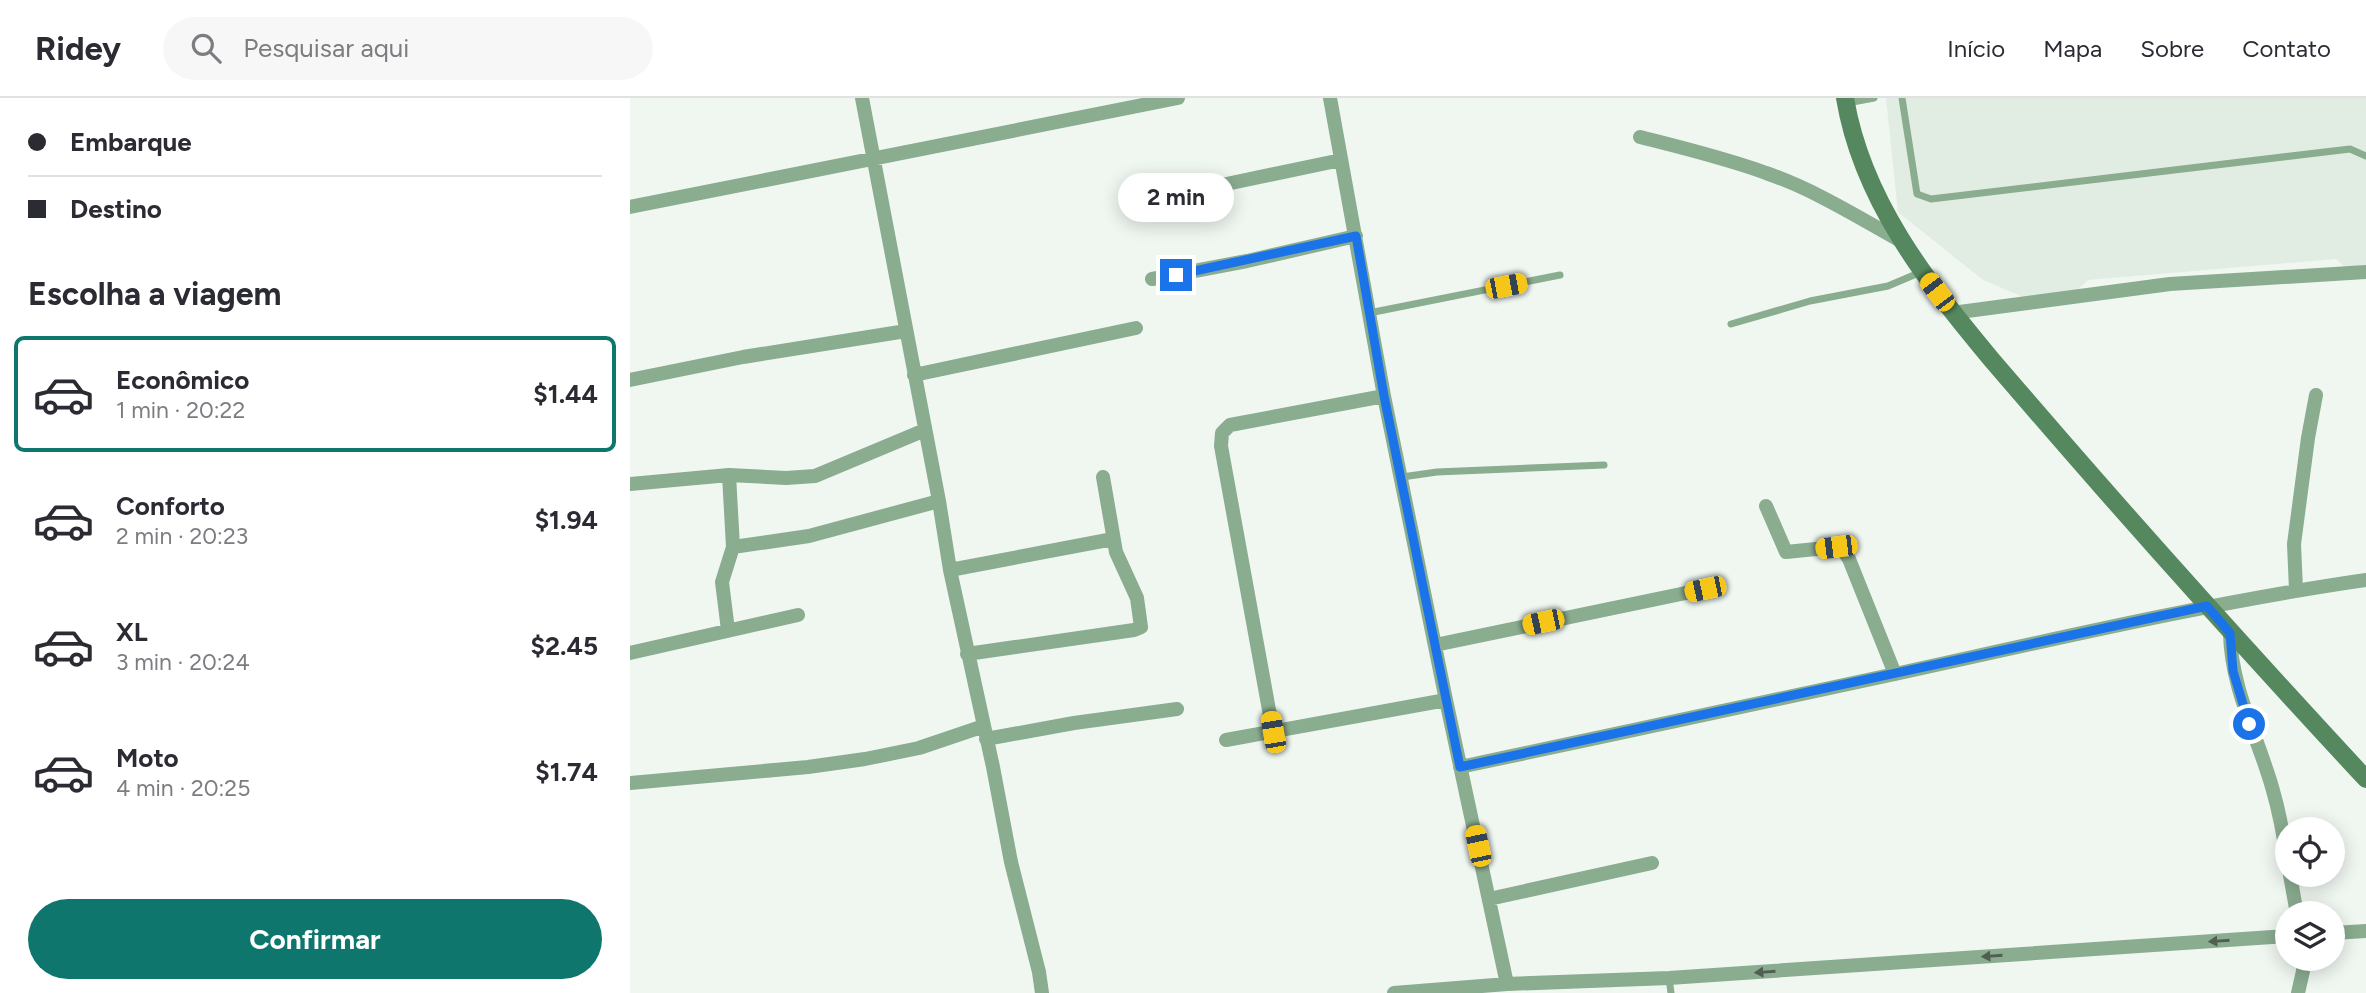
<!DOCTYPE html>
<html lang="pt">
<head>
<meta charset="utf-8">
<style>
	:root { --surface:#fff; --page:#f7f7f7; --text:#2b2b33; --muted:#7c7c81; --line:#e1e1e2; --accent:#0f766e }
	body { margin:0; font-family:Figtree,sans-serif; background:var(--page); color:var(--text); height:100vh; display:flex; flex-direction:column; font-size:26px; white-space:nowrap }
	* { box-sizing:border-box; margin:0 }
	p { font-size:23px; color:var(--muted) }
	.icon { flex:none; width:38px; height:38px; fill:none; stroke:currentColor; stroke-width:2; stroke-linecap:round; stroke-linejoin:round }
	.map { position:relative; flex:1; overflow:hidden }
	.side { display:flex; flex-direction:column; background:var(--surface); width:630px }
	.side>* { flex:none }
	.guide { display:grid; align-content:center; height:154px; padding:0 28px; background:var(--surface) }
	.tools { position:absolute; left:1645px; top:719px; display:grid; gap:14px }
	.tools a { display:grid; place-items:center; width:70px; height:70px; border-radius:50%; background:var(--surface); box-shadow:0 4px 18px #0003; font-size:35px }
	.end { position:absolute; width:32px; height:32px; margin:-16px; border:9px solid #1a73e8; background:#fff; box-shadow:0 0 0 4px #fff }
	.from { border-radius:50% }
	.bubble { position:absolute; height:49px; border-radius:24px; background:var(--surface); box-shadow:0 4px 18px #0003; font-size:23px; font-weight:700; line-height:49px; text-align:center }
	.car { position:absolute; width:21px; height:42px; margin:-21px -10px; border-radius:9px; box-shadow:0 0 5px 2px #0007; background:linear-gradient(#f5c518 24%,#345 0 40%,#f5c518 0 76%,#345 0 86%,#f5c518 0) }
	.guide b { display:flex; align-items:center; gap:24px; height:66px; font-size:26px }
	.guide b+b { border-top:2px solid var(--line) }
	.guide i { width:18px; height:18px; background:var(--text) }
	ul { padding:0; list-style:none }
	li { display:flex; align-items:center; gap:21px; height:116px; margin:0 14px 10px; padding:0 14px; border:4px solid transparent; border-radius:10px }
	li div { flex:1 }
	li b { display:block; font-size:26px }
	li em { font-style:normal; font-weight:700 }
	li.active { border-color:var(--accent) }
	li>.icon { width:63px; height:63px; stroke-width:1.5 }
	h2 { padding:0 28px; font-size:32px; line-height:84px }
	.action { display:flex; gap:14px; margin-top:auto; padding:14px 28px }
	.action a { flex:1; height:80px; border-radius:42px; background:var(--accent); color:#fff; font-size:28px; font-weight:700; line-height:80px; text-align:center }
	header { display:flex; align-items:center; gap:42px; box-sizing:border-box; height:98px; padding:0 35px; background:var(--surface); border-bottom:2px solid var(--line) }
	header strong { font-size:33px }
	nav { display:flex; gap:38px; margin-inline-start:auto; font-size:24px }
	.search { width:490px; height:63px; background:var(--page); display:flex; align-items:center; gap:18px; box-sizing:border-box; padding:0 24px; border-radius:38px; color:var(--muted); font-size:26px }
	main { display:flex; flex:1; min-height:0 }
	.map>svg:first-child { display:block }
</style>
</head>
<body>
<header>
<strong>Ridey</strong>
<div class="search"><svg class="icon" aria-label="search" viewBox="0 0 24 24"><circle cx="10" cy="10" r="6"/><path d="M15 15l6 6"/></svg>Pesquisar aqui</div>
<nav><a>Início</a><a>Mapa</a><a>Sobre</a><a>Contato</a></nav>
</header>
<main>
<section class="side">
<div class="guide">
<b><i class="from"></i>Embarque</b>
<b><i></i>Destino</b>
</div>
<h2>Escolha a viagem</h2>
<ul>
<li class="active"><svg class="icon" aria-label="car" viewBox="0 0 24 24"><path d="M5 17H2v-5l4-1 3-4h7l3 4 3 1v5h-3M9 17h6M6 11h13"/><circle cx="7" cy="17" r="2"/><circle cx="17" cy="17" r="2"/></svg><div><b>Econômico</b><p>1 min · 20:22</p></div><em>$1.44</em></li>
<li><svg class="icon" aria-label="car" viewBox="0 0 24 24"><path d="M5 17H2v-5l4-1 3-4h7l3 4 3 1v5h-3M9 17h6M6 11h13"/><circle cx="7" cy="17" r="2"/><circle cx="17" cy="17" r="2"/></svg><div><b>Conforto</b><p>2 min · 20:23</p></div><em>$1.94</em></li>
<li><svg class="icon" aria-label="car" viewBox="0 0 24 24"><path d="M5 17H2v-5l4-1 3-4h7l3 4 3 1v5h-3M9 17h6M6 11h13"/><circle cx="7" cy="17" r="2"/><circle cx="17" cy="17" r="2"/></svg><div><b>XL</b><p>3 min · 20:24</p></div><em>$2.45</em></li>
<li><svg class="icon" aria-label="car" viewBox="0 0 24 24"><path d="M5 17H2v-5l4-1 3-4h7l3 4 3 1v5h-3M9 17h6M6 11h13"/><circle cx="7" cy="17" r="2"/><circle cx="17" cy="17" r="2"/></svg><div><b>Moto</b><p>4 min · 20:25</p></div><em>$1.74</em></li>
</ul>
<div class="action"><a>Confirmar</a></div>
</section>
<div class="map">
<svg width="1736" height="895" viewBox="0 0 1736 895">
	<rect width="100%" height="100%" fill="#f0f7f1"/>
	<path fill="#e1ede2" d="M 1256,0 L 1736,0 L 1736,168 L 1716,170 L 1706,161 L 1458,182 L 1443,196 L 1400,202 L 1353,182 L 1268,114 Z"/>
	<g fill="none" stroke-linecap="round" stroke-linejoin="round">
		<path stroke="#8aac8f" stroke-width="7" d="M 1272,0 L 1287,96 L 1301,101 L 1720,51 L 1736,58
			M 1217,5 L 1244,0
			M 739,215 L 930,177
			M 1101,226 L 1180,203 L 1258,188 L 1291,174
			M 772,379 L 807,374 L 974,367
			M 1039,880 L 1041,895"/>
		<path stroke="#8aac8f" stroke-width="14" d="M 232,0 L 309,403 L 320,472 L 363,669 L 381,764 L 409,874 L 412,895
			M 700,0 L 754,298 L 816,602 L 877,886
			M 1010,39 C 1053,50 1095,60 1136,75 C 1183,91 1228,119 1271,143
			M 530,103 L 587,88 L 711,62
			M 0,109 L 548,0
			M 522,181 L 617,163 L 726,138
			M 1322,215 L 1540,186 L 1736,174
			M 284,277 L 506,230
			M 0,282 L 113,259 L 276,233
			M 0,386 L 99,377 L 156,380 L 185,378 L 295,332
			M 1136,408 L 1156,454 L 1206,449 L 1213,452 L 1219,461 L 1265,576
			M 103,449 L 179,438 L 309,403
			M 320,472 L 483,441
			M 1666,492 L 1664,446 L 1678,340 L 1686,297
			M 98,532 L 92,484 L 103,449 L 99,377
			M 1600,535 C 1601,590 1627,637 1642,689 C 1649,713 1654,738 1657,763
			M 805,547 L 1075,491
			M 0,555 L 168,517
			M 337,556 L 504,532 L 511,529 L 507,500 L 486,454 L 473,379
			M 643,634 L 591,348 L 592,335 L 600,327 L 754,298
			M 356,641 L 444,625 L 547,611
			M 596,642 L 816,602
			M 830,669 C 975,638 1120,608 1265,576 C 1421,542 1577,505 1736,482
			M 0,685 L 178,669 L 235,661 L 289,650 L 354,628
			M 1660,777 L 1667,816
			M 859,801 L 1022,765
			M 1703,835 L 1736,833
			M 764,895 L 877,886 L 1039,880 L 1657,838
			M 1668,895 L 1673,873 L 1673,861"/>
		<path stroke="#55885e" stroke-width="18" d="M 1215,0 C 1232,102 1297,184 1361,261 C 1398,304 1435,347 1472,389 C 1559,488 1647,585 1736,681"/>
	</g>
	<defs><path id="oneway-solid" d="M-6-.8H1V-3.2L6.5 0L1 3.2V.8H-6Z" transform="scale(1.75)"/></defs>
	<g fill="#505f52">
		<use href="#oneway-solid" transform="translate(1589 843) rotate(176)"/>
		<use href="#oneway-solid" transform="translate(1362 858) rotate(176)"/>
		<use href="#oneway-solid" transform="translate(1135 874) rotate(176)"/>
	</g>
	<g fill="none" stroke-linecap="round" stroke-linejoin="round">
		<path stroke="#1a73e8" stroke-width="9" d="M 546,177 L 726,138 L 754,298 L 830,669 L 1577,508 L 1600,535 L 1603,573 L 1619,626"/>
	</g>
</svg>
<div class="tools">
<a><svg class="icon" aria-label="locate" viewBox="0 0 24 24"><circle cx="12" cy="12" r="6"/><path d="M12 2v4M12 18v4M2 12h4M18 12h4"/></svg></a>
<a><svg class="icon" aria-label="layers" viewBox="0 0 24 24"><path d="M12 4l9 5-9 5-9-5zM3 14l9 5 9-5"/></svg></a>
</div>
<i class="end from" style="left:1619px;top:626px"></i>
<i class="end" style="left:546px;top:177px"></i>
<div class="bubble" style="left:488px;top:75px;width:116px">2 min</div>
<i class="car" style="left:876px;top:188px;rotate:79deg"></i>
<i class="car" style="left:1307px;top:194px;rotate:323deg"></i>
<i class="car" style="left:1206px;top:449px;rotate:263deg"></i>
<i class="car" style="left:1075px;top:491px;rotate:258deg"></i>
<i class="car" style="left:913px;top:524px;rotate:258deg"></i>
<i class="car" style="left:643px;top:634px;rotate:350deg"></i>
<i class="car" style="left:848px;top:748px;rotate:348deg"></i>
</div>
</main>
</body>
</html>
